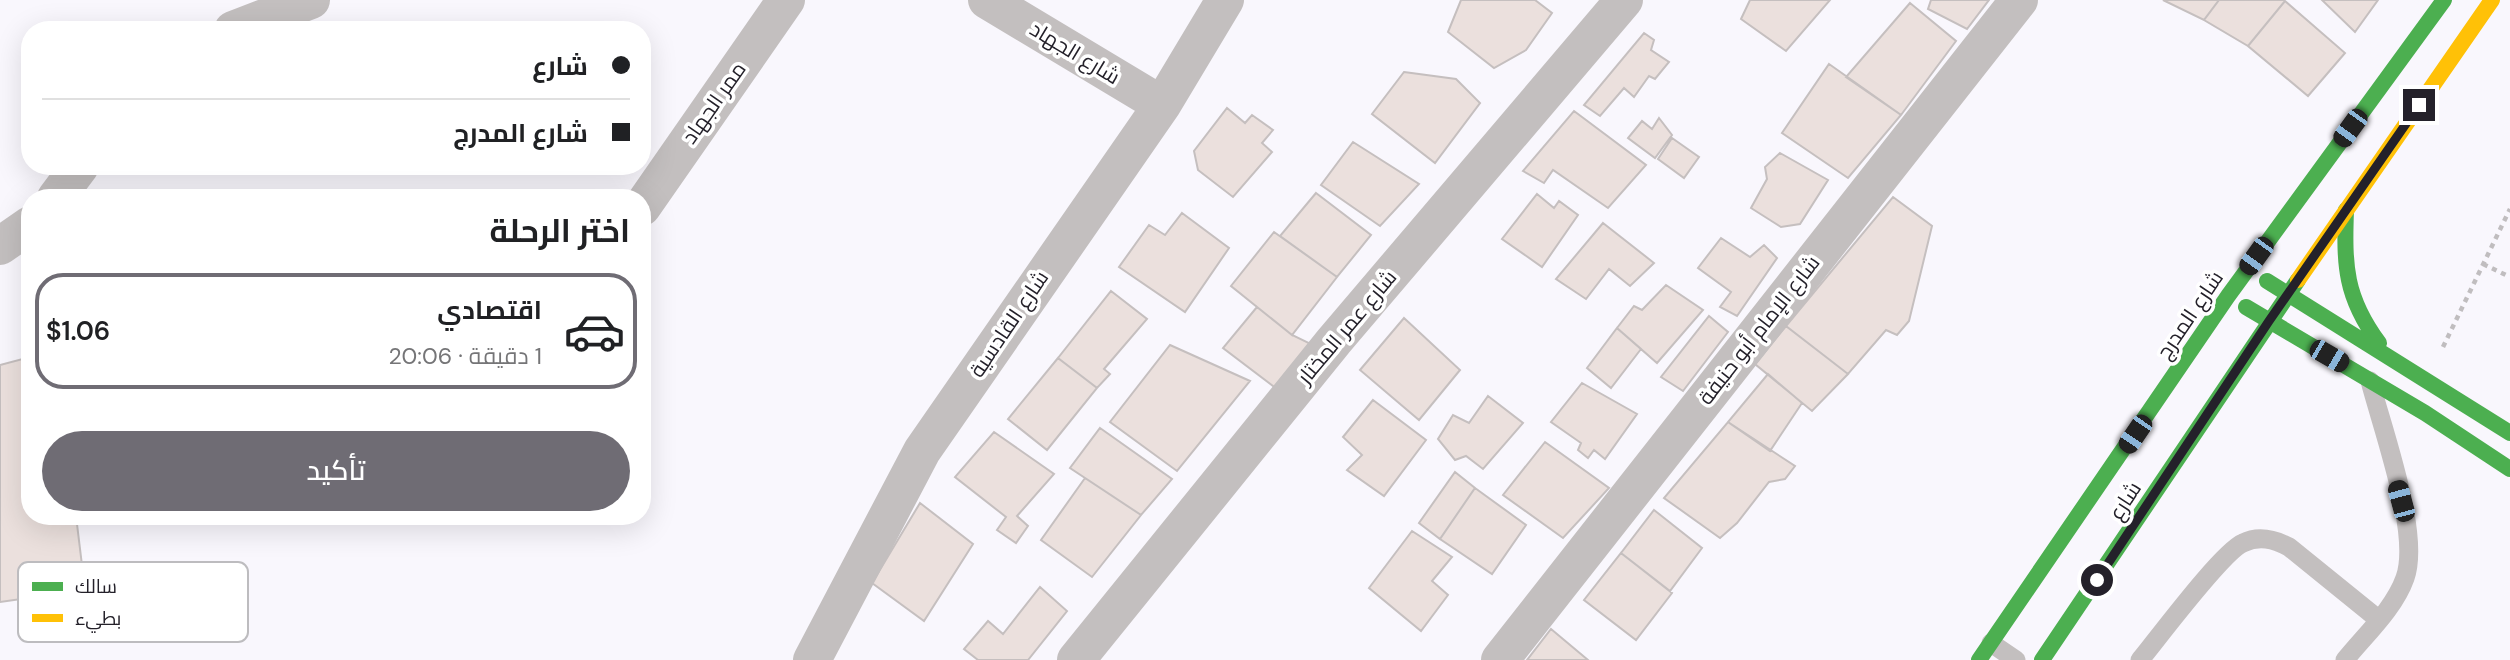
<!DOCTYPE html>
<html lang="ar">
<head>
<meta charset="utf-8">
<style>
	:root { --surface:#fff; --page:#f6f6f6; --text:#202124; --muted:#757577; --line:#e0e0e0; --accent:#6f6c74 }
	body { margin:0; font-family:"DM Sans",Cairo,sans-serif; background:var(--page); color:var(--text); direction:rtl; height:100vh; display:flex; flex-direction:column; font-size:26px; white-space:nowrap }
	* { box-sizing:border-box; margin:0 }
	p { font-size:23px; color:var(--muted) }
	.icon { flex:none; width:38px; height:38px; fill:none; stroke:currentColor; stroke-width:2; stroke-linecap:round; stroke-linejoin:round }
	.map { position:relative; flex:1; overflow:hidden; direction:ltr }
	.side { position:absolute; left:21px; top:189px; width:630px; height:336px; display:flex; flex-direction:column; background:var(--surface); border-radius:28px; box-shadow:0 7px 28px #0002; direction:rtl }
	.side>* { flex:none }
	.guide { position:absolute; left:21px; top:21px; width:630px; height:154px; border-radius:28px; box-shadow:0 7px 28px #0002; direction:rtl; display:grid; align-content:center; height:154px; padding:0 21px; background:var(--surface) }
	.end { position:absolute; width:32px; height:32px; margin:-16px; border:9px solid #24212a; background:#fff; box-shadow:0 0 0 4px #fff }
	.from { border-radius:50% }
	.car { position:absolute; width:21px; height:42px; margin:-21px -10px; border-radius:9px; box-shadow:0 0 5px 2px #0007; background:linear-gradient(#222 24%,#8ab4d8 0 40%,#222 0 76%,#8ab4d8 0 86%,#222 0) }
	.guide b { display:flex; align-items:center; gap:24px; height:66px; font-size:26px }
	.guide b+b { border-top:2px solid var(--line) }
	.guide i { width:18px; height:18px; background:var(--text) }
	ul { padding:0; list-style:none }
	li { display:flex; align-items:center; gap:21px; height:116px; margin:0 14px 10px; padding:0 7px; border:4px solid transparent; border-radius:28px }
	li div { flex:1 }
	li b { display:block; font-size:26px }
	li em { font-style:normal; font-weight:600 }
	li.current { border-color:var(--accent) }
	li>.icon { width:63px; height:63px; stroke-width:1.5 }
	h2 { padding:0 21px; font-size:32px; line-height:84px }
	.button { display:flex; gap:14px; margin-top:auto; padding:14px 21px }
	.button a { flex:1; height:80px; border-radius:42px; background:var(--accent); color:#fff; font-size:28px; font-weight:600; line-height:80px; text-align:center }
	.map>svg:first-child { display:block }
</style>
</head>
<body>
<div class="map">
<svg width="2510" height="660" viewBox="0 0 2510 660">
	<rect width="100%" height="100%" fill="#f9f7fd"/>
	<path fill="#ebe0dd" stroke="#c5bfbf" stroke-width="2" d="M 1461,0 L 1535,0 L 1552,13 L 1526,50 L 1494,68 L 1448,32 Z
		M 1750,0 L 1830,0 L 1786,51 L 1741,19 Z
		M 1931,0 L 1989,0 L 1967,29 L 1928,9 Z
		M 2163,0 L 2219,0 L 2204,20 Z
		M 2219,0 L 2284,0 L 2285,1 L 2248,46 L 2204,20 Z
		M 2322,0 L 2378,0 L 2355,32 Z
		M 2285,1 L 2345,53 L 2308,96 L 2248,46 Z
		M 1910,3 L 1956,41 L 1901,115 L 1846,77 Z
		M 1644,33 L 1654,40 L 1651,50 L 1669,62 L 1655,79 L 1649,76 L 1634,97 L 1624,88 L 1600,116 L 1584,105 Z
		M 1829,64 L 1901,115 L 1848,178 L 1782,133 Z
		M 1404,72 L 1456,79 L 1480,103 L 1435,163 L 1372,114 Z
		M 1227,108 L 1245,123 L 1252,115 L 1273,130 L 1262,143 L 1272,152 L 1233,197 L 1198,170 L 1194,151 Z
		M 1574,111 L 1646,165 L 1608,208 L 1553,170 L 1544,183 L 1523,171 Z
		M 1659,118 L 1672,135 L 1655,158 L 1628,138 L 1642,121 L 1652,129 Z
		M 1672,138 L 1699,157 L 1684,178 L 1658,159 Z
		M 1353,142 L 1419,184 L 1380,226 L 1321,185 Z
		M 1780,153 L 1828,180 L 1800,224 L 1781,227 L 1751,208 L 1767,179 L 1765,167 Z
		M 1316,193 L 1371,235 L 1337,277 L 1280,236 Z
		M 1537,194 L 1554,208 L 1559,201 L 1578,215 L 1542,267 L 1502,239 Z
		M 1893,197 L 1932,226 L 1909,321 L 1897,335 L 1886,330 L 1848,374 L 1786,326 Z
		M 1182,213 L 1229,248 L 1185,312 L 1119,267 L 1149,225 L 1165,235 Z
		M 1603,223 L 1654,263 L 1630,286 L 1609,269 L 1586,299 L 1556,279 Z
		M 1274,232 L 1337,277 L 1292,335 L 1231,286 Z
		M 1721,238 L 1750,257 L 1764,245 L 1777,258 L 1737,316 L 1720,307 L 1731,292 L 1698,268 Z
		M 1666,285 L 1703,310 L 1657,363 L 1617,328 L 1634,306 L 1642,310 Z
		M 1111,291 L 1147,319 L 1104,369 L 1110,374 L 1097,388 L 1058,358 Z
		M 1257,307 L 1292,335 L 1313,345 L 1277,389 L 1223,348 Z
		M 1709,316 L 1728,332 L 1683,391 L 1661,377 Z
		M 1404,318 L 1460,370 L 1419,420 L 1360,370 Z
		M 1786,326 L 1848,374 L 1812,411 L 1755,364 Z
		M 1617,328 L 1641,349 L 1611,388 L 1587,368 Z
		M 1170,345 L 1250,381 L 1177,471 L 1110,422 Z
		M 30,357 L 30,516 L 76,516 L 85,590 L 0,602 L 0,365 Z
		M 1058,358 L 1097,388 L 1047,450 L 1008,419 Z
		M 1768,374 L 1802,403 L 1770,451 L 1728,422 Z
		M 1582,383 L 1637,414 L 1605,459 L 1594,450 L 1588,458 L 1578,450 L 1581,443 L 1551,422 Z
		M 1488,396 L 1523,423 L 1483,469 L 1466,456 L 1455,460 L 1438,439 L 1453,415 L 1469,423 Z
		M 1373,400 L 1426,440 L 1384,496 L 1347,470 L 1362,455 L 1343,437 Z
		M 1728,422 L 1795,466 L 1785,479 L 1769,482 L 1737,523 L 1720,538 L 1664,498 Z
		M 1100,428 L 1172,479 L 1141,515 L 1070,468 Z
		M 994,432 L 1054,474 L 1017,516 L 1028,526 L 1016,543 L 997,530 L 1006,517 L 955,477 Z
		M 1545,442 L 1609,488 L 1563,538 L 1503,495 Z
		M 1455,472 L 1475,488 L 1440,539 L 1419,523 Z
		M 1085,478 L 1141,515 L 1092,577 L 1041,540 Z
		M 1475,488 L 1526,525 L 1492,574 L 1440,539 Z
		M 920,503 L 973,544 L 924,621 L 872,583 Z
		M 1654,510 L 1702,548 L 1670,591 L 1621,553 Z
		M 1412,531 L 1452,557 L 1432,581 L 1448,595 L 1421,631 L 1369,588 Z
		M 1621,553 L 1672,593 L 1636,640 L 1584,600 Z
		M 1040,587 L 1067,611 L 1028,660 L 978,660 L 964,649 L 988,621 L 1003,634 Z
		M 1551,629 L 1588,660 L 1527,660 Z"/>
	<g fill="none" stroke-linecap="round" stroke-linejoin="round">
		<path stroke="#c0bdbf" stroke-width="4.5" stroke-dasharray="5 5" stroke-linecap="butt" d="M 2483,264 L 2510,277
			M 2443,347 L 2510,209"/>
		<path stroke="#c3bfbf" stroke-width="19" d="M 1991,643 L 2016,660
			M 2140,660 C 2159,637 2222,552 2243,543 C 2259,535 2274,539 2289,547 L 2378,619
			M 2345,660 C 2365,635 2394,609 2405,578 C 2421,534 2382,428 2370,381"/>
		<path stroke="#c3bfbf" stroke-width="38" d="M 987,0 L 1162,105
			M 233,30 L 311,0
			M 56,198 L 80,166
			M 642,207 L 786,0
			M 0,246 L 30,225
			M 812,660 L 922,451 L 1162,105 L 1225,0
			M 1076,660 L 1334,341 L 1624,0
			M 1500,660 L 2019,0"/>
		<path stroke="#4caf50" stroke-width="16" d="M 2346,210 C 2344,266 2345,297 2379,343
			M 2267,281 L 2510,433
			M 2246,307 L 2425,413 L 2510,469
			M 1979,660 L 2228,296 L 2444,0
			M 2042,660 L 2298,280"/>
		<path stroke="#ffc107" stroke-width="16" d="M 2298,280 L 2492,0"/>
	</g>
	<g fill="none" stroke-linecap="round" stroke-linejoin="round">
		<path stroke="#24212a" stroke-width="9" d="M 2097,580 L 2269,321 L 2419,105"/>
	</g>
	<g text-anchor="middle" stroke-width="7" stroke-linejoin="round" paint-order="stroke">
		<g font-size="21" fill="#24212a" stroke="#fff">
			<text transform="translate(1075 53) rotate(31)" y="7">شارع الجهاد</text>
			<text transform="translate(714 103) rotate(-55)" y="7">ممر الجهاد</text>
			<text transform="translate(2190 315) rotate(-56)" y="7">شارع المدرج</text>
			<text transform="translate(1009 324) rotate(-56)" y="7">شارع القادسية</text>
			<text transform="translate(1347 327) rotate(-50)" y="7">شارع عمر المختار</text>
			<text transform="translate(1759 330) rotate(-52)" y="7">شارع الإمام أبو حنيفة</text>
			<text transform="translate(2125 501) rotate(-57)" y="7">شارع</text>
		</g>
	</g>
	<rect x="18" y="562" width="230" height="80" rx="10" fill="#fff" stroke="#bdbcbf" stroke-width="2"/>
	<rect x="32" y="582" width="31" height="9" fill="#4caf50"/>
	<rect x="32" y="614" width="31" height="8" fill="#ffc107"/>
	<g font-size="19" fill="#24212a">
		<text x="75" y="593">سالك</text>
		<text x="75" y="625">بطيء</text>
	</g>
</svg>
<i class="end from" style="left:2097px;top:580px"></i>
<i class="end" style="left:2419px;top:105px"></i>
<i class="car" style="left:2350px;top:128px;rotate:216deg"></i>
<i class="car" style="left:2256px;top:256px;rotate:216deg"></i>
<i class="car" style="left:2329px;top:356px;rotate:120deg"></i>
<i class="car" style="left:2135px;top:434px;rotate:214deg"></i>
<i class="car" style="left:2401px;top:501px;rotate:345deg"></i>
<div class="guide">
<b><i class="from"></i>شارع</b>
<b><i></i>شارع المدرج</b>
</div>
<section class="side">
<h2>اختر الرحلة</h2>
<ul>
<li class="current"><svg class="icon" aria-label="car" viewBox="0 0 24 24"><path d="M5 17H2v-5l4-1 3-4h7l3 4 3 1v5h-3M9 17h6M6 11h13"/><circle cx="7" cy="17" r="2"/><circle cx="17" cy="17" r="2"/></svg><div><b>اقتصادي</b><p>1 دقيقة · 20:06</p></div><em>$1.06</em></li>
</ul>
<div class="button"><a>تأكيد</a></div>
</section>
</div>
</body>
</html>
